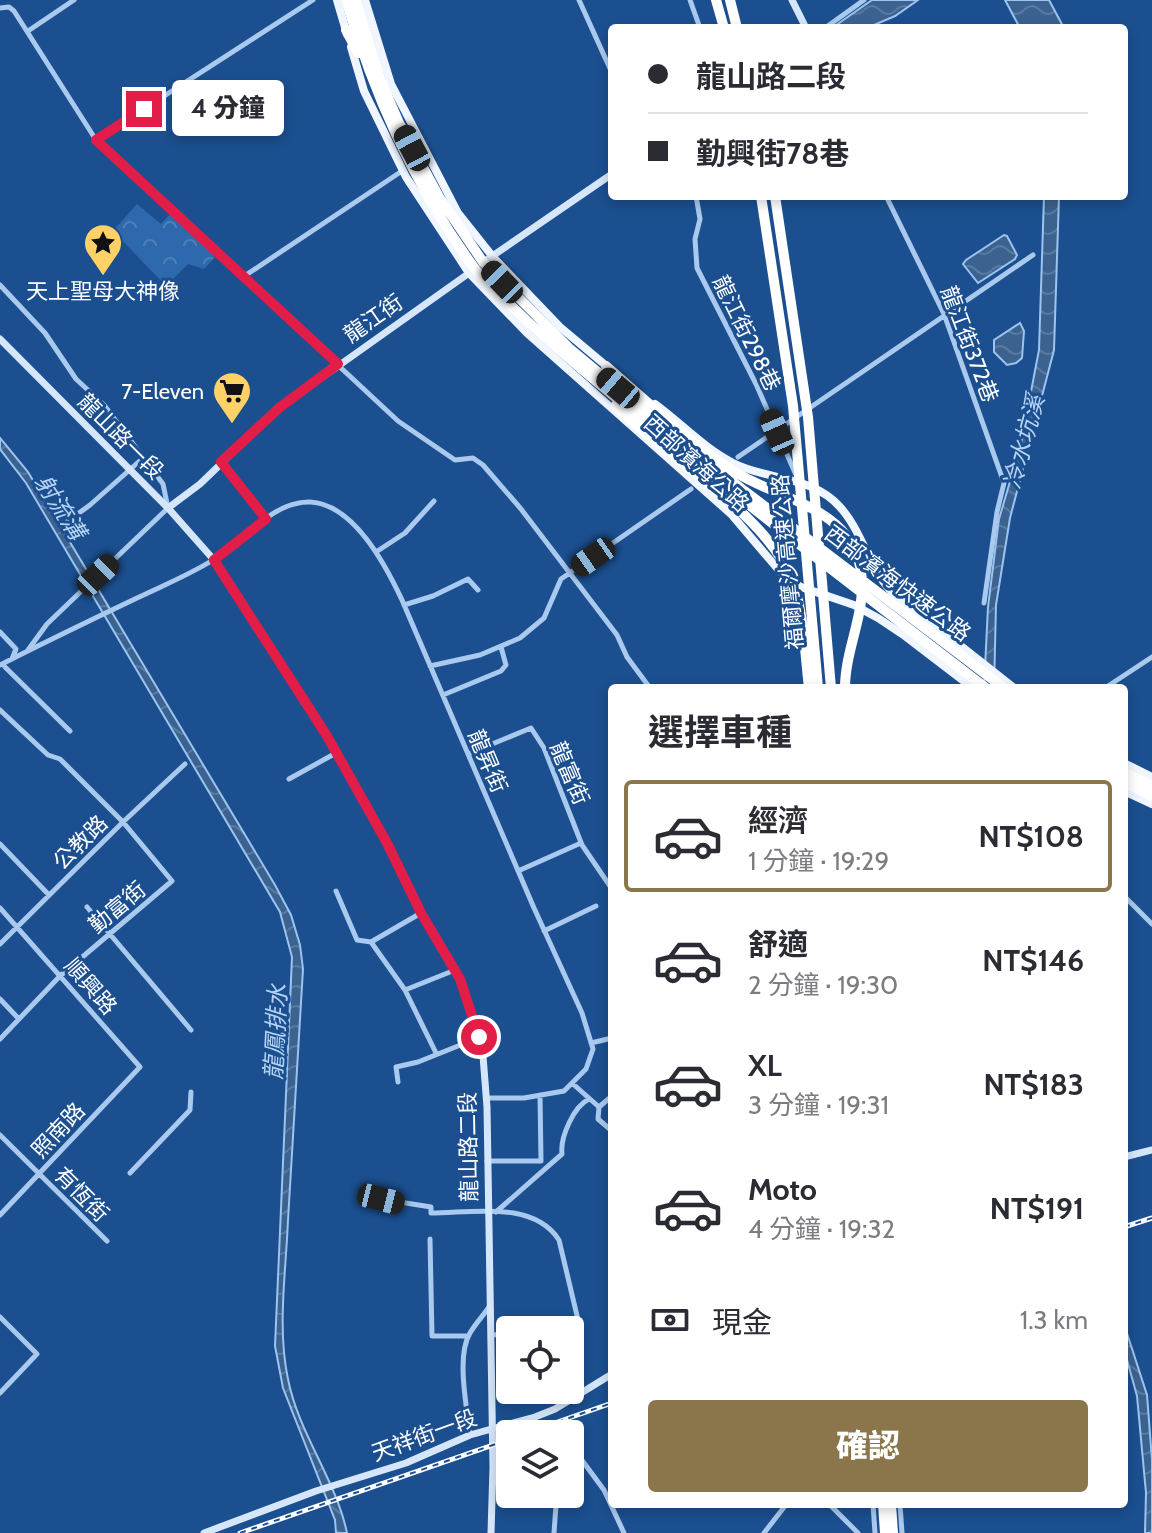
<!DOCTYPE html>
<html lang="zh-TW">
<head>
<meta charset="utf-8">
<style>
	:root { --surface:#fff; --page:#f7f7f7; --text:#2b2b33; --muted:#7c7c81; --line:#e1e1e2; --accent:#8a764a }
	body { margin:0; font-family:Cabin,"Noto Sans TC",sans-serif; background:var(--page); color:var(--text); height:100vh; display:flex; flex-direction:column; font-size:30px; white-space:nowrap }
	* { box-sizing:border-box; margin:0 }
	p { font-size:26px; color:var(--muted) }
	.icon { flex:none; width:44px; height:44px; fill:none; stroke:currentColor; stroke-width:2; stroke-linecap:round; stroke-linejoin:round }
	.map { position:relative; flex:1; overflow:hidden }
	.side { position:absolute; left:608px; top:684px; width:520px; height:824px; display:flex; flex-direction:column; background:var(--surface); border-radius:8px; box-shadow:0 4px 12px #0003 }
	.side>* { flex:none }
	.guide { position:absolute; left:608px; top:24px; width:520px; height:176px; border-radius:8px; box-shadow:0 4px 12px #0003; display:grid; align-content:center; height:176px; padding:0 40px; background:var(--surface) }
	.tools { position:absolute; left:496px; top:1316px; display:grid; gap:16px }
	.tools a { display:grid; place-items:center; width:88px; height:88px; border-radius:8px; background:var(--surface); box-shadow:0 4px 12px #0003; font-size:40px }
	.end { position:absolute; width:36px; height:36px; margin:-18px; border:10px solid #e11d48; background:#fff; box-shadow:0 0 0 4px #fff }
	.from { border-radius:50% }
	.bubble { position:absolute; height:56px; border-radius:8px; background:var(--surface); box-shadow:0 4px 12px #0003; font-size:26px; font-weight:800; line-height:56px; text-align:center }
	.car { position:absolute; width:24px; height:48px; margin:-24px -12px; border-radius:10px; box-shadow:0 0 6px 2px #0007; background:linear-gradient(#222 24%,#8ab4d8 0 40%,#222 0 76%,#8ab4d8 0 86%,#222 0) }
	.guide b { display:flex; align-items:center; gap:28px; height:76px; font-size:30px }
	.guide b+b { border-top:2px solid var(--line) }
	.guide i { width:20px; height:20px; background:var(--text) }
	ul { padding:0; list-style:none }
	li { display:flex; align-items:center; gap:24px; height:112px; margin:0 16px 12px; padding:0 24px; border:4px solid transparent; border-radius:8px }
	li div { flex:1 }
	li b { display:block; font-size:30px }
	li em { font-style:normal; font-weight:800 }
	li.current { border-color:var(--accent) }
	li>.icon { width:72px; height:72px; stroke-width:1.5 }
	h2 { padding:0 40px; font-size:36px; line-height:96px }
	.pay { display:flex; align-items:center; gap:20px; height:88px; padding:0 40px; font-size:30px }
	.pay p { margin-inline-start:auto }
	.cta { display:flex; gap:16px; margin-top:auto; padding:16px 40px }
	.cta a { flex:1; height:92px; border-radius:8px; background:var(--accent); color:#fff; font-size:32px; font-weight:800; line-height:92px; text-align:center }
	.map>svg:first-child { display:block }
</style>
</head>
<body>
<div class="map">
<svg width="1152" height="1533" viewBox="0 0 1152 1533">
	<defs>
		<pattern id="park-crowns" width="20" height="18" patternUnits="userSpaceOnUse" patternTransform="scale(2)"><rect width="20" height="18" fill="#2e69ad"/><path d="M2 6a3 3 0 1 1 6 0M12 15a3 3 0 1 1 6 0" fill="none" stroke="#4d80b9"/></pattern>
		<pattern id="water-waves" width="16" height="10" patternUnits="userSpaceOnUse" patternTransform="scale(2)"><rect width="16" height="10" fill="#3c6290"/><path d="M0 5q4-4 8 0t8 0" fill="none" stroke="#597aa1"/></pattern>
	</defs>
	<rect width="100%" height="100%" fill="#1b4f8f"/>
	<path fill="url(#park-crowns)" d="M 137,204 L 161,224 L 170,214 L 216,256 L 204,269 L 188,264 L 166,286 L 113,231 Z"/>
	<path fill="url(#water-waves)" stroke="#9cc4f0" stroke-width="2" d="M 872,0 L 918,0 L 895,16 L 867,28 L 832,28 Z
		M 1005,0 L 1049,0 L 1064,28 L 1020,28 Z
		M 1044,196 L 1059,196 L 1054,350 L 1010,518 L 996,605 L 994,688 L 984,688 L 988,607 L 999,519 L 1021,444 L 1039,350 Z
		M 1004,235 L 1007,236 L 1017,255 L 1015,259 L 978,283 L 963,264 L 966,260 Z
		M 1020,323 L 1024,331 L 1022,358 L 1016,363 L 1007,365 L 994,352 L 994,340 Z
		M 0,438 L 28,472 L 275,885 L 291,915 L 300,945 L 303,969 C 298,1053 293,1136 288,1220 C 286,1272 277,1328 288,1379 C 298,1432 336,1480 347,1533 L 336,1533 L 335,1520 L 283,1388 L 275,1346 L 292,957 L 280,912 L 26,483 L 0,449 Z
		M 1124,1324 L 1147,1395 L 1152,1460 L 1152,1533 L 1145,1533 L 1146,1493 L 1137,1396 L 1124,1349 Z"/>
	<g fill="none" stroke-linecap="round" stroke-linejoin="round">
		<path stroke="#9cc4f0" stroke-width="2" d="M 94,587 L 103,579"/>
		<path stroke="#a9c9ee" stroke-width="5" d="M 579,0 L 612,73
			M 690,0 L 700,28
			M 0,8 L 9,7 L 14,11 L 96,140 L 313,0
			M 825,28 L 864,0
			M 28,31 L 74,0
			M 96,140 L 398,421 L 455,460 L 473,458 L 483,465 L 521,509 L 617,635 L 627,657 L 650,688
			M 696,196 L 700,219 L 695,239 L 697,268 L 756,384 L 796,475
			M 886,196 L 944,314 L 1004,483 L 997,512 L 984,603
			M 243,277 L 402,171
			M 0,285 L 45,333 L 76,379 L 104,405 L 163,484 L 168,508 L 47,624 L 28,650
			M 738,457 L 1033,255
			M 222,463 L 266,519
			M 68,521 L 90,505 L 143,458
			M 376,552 L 405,533 L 434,501
			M 404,605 L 433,596 L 468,579 L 478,590
			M 0,632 L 16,649 L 12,659
			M 0,665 C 45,642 91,620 137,598 C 162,586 189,575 213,560 C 244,542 271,501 310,502 C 354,504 386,566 402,600 L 534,908 L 582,1013 L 593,1049 L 586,1069 L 564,1091 L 524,1098 L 487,1098
			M 430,666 L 480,655 L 520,638 L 544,618 L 561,579 L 691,489
			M 5,667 L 70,731
			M 1105,688 L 1152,657
			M 443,695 L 501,671 L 506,665 L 501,647
			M 0,710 L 48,755 L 60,759 L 123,822 L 172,881 L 60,976 L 0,1039
			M 468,754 L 531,728 L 544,748 L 582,845 L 612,889
			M 289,779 L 336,753
			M 0,844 L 49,895
			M 518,871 L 581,843
			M 336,891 L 357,940 L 371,942 L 421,913
			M 1124,896 L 1152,924
			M 87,907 L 191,1030
			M 0,908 L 140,1067 L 0,1215
			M 544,931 L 596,906
			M 371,942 L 405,990 L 436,1053
			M 0,944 L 123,822 L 185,764
			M 405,990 L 455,970
			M 0,999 L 18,1018
			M 591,1043 L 612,1038
			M 398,1082 L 396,1067 L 418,1062 L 478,1038
			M 573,1084 L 599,1107 L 598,1119 L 612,1131
			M 599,1107 L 612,1096
			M 0,1135 L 107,1241
			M 487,1161 L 541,1161 L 540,1095
			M 130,1173 L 190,1110 L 191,1092
			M 381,1199 L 431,1207 L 431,1213 C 472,1213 533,1200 559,1240 L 579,1324 L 571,1329 L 557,1330
			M 496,1212 L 562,1154 C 560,1137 574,1106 589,1099
			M 430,1239 L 432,1336 L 468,1336
			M 0,1317 L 37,1354 L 0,1393
			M 491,1335 L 510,1334
			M 470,1435 C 467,1408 456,1356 470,1333 C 475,1324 483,1316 489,1307
			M 570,1444 L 604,1490 L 624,1533
			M 493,1467 L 510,1461
			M 552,1494 L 556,1505 L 554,1533
			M 829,1504 L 858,1533
			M 873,1504 L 875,1533
			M 900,1504 L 902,1533
			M 764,1533 L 785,1506"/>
		<path stroke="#d6e6fa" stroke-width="7" d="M 792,0 L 806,28
			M 488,259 L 612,174
			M 0,339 L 168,508 L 214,560 L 262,634 L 327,736 L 387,843 L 421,913 L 460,979 L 483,1056 L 487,1107 L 493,1467 L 491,1533
			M 168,508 L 200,484 L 279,408 L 472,271
			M 1124,1157 L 1152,1150
			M 204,1533 L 316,1491 L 406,1463 L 470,1435 L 535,1417 L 555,1409 L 612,1374"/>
		<path stroke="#f0f6ff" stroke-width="8" d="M 337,0 L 347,34
			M 365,0 L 391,84 L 458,213 L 493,257 L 560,327 L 610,369
			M 351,47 L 364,91 L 406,177 L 469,273 L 527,333 L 731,514 L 783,575 L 801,587 L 854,605 L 878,618 L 905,636 L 973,688
			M 655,404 C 681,423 705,449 733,463 C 768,481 812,475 840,507 C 862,531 868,566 891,591 L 1014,688
			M 1124,763 L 1152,777
			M 1124,791 L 1152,804"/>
		<path stroke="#fff" stroke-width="10" d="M 346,0 C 374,95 414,185 473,266 C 489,286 510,304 528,322 C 565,356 604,388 643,420 C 756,512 871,600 986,688
			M 356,0 L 381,81 L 399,123 L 439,197 L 483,262 L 569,348 L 701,458 L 1004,688
			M 716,0 L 724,28
			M 730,0 L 737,28
			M 346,30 L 358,53
			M 761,196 L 793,406 L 818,688
			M 775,196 L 808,417 L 831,688
			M 606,366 L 664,417
			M 616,405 C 667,460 770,514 794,585 C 804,618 805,654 809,688
			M 663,417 C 686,435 709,457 735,472 C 785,503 862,508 862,586 C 862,621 845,653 845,688
			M 1124,772 L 1152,786
			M 1124,782 L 1152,796
			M 883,1504 L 885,1533
			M 891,1504 L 893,1533"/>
		<g stroke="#fff" stroke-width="5">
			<path id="rail" d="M 1124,1227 L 1152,1218
				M 523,1434 L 612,1403
				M 240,1533 L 510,1439"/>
		</g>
		<use href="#rail" stroke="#1b4f8f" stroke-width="2" stroke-dasharray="6" stroke-linecap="butt"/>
	</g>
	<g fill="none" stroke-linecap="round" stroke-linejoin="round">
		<path stroke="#e11d48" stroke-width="10" d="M 144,109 L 96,140 L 338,364 L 279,408 L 221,462 L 266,519 L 214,560 L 327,736 L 387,843 L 421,913 L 460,979 L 479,1037"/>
	</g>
	<defs>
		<g id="sight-pin" transform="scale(2)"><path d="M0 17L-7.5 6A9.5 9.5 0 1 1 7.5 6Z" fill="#ffd166" stroke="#1b4f8f"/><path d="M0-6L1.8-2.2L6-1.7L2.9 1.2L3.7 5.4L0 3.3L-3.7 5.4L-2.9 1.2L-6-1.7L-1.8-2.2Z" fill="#111"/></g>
		<g id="supermarket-pin" transform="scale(2)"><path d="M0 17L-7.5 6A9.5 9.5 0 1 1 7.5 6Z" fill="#ffd166" stroke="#1b4f8f"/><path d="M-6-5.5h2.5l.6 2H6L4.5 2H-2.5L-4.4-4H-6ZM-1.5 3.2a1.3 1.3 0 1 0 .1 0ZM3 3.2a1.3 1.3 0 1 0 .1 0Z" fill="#111"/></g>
	</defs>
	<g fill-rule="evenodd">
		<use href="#sight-pin" x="103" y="243"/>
		<use href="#supermarket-pin" x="232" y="391"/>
	</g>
	<g text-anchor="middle" stroke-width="6" stroke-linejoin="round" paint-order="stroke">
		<g font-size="22" fill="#fff" stroke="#1b4f8f">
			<text x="103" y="299">天上聖母大神像</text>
			<text x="204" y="399" text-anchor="end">7-Eleven</text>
		</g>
		<g font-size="22" fill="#fff" stroke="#1b4f8f">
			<text transform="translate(373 318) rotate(-35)" y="8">龍江街</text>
			<text transform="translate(747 333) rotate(64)" y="8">龍江街298巷</text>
			<text transform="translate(970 344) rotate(69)" y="8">龍江街372巷</text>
			<text transform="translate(121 436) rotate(45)" y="8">龍山路一段</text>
			<text transform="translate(697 463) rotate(42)" y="8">西部濱海公路</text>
			<text transform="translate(787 562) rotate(-95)" y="8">福爾摩沙高速公路</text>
			<text transform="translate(898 583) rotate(37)" y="8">西部濱海快速公路</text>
			<text transform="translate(488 761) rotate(67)" y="8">龍昇街</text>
			<text transform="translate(570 773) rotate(67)" y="8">龍富街</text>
			<text transform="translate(80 842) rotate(-45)" y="8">公教路</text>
			<text transform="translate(117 907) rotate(-40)" y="8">勤富街</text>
			<text transform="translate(91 986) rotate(49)" y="8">順興路</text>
			<text transform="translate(58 1130) rotate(-47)" y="8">照南路</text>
			<text transform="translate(468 1147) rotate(-91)" y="8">龍山路二段</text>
			<text transform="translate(82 1194) rotate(45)" y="8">有恆街</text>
			<text transform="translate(424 1435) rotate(-20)" y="8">天祥街一段</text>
		</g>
		<g font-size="24" font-style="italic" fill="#b5d3f5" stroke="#1b4f8f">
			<text transform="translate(1024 442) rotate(-75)" y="8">冷水坑溪</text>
			<text transform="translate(60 507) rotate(57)" y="8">射流溝</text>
			<text transform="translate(276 1032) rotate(-87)" y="8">龍鳳排水</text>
		</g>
	</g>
</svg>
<div class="tools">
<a><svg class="icon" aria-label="locate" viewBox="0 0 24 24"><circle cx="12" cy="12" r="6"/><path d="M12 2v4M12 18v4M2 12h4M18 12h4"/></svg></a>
<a><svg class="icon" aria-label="layers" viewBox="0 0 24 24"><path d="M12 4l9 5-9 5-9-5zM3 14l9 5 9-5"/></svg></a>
</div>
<i class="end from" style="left:479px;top:1037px"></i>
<i class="end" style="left:144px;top:109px"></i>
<div class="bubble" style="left:172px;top:80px;width:112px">4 分鐘</div>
<i class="car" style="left:412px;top:148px;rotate:332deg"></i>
<i class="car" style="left:502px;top:282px;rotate:316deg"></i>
<i class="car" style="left:618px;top:388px;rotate:310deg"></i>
<i class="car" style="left:777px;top:432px;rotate:336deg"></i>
<i class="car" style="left:593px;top:557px;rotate:235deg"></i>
<i class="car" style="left:98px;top:575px;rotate:46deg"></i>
<i class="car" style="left:381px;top:1199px;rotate:104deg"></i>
<div class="guide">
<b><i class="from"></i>龍山路二段</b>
<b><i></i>勤興街78巷</b>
</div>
<section class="side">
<h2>選擇車種</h2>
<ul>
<li class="current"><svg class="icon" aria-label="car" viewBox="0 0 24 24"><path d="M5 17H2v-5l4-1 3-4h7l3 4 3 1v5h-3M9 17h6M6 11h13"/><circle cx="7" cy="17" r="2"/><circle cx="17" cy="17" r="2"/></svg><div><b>經濟</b><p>1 分鐘 · 19:29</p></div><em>NT$108</em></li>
<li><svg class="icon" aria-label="car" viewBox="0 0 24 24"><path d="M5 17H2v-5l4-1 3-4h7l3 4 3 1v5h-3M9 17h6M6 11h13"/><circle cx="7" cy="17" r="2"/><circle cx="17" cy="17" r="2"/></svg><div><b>舒適</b><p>2 分鐘 · 19:30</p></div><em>NT$146</em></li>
<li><svg class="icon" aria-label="car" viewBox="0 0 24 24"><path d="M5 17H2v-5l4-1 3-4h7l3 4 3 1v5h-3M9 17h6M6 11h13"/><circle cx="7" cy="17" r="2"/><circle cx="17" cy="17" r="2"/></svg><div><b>XL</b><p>3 分鐘 · 19:31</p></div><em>NT$183</em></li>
<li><svg class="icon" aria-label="car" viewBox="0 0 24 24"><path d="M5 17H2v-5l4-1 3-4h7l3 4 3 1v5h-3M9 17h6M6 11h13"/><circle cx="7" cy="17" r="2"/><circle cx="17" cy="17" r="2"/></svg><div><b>Moto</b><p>4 分鐘 · 19:32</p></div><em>NT$191</em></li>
</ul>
<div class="pay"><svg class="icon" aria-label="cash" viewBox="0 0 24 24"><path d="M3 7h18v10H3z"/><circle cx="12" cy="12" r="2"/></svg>現金<p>1.3 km</p></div>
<div class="cta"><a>確認</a></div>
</section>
</div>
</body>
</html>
